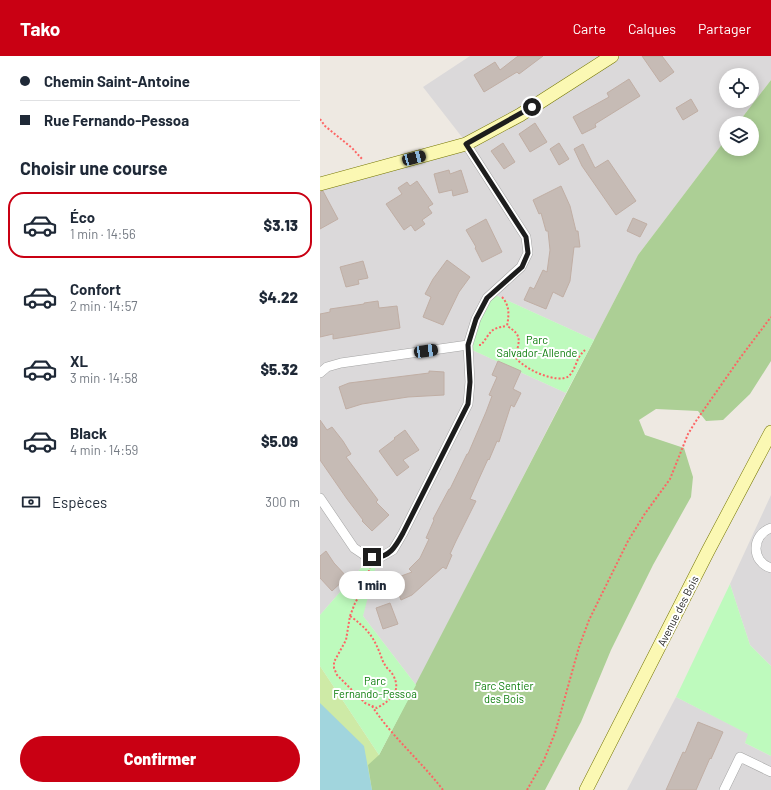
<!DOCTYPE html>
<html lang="fr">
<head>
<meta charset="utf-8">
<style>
	:root { --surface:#fff; --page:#f2f2f3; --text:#1f2937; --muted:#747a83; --line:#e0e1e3; --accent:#c90013 }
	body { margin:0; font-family:Barlow,sans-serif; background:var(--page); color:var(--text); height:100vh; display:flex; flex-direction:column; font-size:15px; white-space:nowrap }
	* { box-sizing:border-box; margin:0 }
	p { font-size:13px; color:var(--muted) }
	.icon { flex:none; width:22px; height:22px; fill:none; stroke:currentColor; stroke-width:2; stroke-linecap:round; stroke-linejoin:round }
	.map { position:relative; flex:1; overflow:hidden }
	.drawer { display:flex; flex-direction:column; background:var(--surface); width:320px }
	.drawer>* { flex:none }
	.hud { display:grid; align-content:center; height:88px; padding:0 20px; background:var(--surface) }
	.buttons { position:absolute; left:399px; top:12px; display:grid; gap:8px }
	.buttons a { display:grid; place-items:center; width:40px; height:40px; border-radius:50%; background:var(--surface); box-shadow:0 2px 10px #0003; font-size:20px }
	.end { position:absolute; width:18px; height:18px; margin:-9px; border:5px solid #1d1d1d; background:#fff; box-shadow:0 0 0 2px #fff }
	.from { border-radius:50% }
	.bubble { position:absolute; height:28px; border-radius:14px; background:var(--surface); box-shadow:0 2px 10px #0003; font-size:13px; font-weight:800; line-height:28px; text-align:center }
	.car { position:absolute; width:12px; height:24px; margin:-12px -6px; border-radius:5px; box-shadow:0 0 3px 1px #0007; background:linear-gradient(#222 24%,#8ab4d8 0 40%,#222 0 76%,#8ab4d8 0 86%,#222 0) }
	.hud b { display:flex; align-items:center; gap:14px; height:38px; font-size:15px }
	.hud b+b { border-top:1px solid var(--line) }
	.hud i { width:10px; height:10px; background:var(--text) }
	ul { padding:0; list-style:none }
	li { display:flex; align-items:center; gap:12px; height:66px; margin:0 8px 6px; padding:0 12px; border:2px solid transparent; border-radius:16px }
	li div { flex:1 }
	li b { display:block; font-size:15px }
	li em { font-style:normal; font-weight:800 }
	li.current { border-color:var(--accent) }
	li>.icon { width:36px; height:36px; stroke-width:1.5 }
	h2 { padding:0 20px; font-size:18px; line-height:48px }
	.pay { display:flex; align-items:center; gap:10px; height:44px; padding:0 20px; font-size:15px }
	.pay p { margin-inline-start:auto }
	.cta { display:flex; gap:8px; margin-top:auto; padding:8px 20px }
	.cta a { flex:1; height:46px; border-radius:24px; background:var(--accent); color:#fff; font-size:16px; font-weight:800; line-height:46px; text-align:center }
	header { display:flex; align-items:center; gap:24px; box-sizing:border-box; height:56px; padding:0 20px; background:var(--accent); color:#fff }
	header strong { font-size:19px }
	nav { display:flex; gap:22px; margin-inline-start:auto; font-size:14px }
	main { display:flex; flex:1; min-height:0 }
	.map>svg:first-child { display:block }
</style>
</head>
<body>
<header>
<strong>Tako</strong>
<nav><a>Carte</a><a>Calques</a><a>Partager</a></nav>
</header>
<main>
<section class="drawer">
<div class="hud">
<b><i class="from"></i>Chemin Saint-Antoine</b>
<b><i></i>Rue Fernando-Pessoa</b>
</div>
<h2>Choisir une course</h2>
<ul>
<li class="current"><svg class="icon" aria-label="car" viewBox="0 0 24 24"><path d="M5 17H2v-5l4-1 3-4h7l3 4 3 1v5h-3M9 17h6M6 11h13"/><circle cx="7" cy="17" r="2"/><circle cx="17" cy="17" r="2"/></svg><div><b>Éco</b><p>1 min · 14:56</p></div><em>$3.13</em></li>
<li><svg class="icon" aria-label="car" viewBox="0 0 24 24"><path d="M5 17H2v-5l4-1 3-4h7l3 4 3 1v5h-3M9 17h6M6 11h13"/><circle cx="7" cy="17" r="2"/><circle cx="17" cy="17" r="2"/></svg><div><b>Confort</b><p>2 min · 14:57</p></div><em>$4.22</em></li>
<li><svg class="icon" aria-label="car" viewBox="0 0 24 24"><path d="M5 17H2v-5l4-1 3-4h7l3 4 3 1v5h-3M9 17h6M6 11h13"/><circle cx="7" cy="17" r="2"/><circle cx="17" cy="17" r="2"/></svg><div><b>XL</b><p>3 min · 14:58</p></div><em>$5.32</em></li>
<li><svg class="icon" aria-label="car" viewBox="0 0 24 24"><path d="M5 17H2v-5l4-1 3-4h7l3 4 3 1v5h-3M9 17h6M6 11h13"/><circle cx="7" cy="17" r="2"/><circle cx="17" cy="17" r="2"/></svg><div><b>Black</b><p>4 min · 14:59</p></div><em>$5.09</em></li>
</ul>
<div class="pay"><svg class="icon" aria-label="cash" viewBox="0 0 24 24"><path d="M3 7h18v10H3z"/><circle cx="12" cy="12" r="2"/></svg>Espèces<p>300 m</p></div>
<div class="cta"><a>Confirmer</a></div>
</section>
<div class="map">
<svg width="451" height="734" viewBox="0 0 451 734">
	<rect width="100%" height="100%" fill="#eee9e2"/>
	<path fill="#dbd9da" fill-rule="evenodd" d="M 150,0 L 451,0 L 451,24 L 418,67 L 406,67 L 406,83 L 318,199 L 274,284 L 173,238 L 150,293 L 246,337 L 96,629 L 43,560 L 48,504 L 0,559 L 0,130 L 145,85 L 103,31 ZM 406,19 L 432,19 L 432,45 L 406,45 Z
		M 451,439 L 451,610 L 430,589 L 410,528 Z
		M 356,641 L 429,678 L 425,687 L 451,700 L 451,734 L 307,734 Z"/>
	<path fill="#ceeaa6" d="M 0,610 L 59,699 L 87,734 L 0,734 Z"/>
	<path fill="#accf95" d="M 451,24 L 451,305 L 430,338 L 403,364 L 386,365 L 378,355 L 336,353 L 319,364 L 325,379 L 364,392 L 373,421 L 371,441 L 333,509 L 291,594 L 261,666 L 225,734 L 52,734 L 48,709 L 59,699 L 318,199 L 406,83 L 406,93 L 432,93 L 432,67 L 418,67 Z"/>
	<path fill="#befabd" d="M 173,238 L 274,284 L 246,337 L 150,293 L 158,265 Z
		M 48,504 L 57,506 L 43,560 L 96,629 L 59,699 L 0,610 L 0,559 Z
		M 410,528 L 430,589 L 451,610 L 451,700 L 425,687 L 428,678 L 356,641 Z"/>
	<path fill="#a1d5dd" d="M 0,647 L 44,690 L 52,734 L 0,734 Z"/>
	<path fill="#c6bbb5" stroke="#c0aea4" d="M 198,0 L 223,0 L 199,18 L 197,16 L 164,36 L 154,19 L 175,6 L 180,14 Z
		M 322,0 L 342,0 L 354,16 L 340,26 Z
		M 309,23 L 320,40 L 275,68 L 276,71 L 262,78 L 253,61 L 289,41 L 287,37 Z
		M 371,43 L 378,55 L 363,64 L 356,52 Z
		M 215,67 L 227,86 L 210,96 L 199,78 Z
		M 183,87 L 195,106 L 184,113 L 171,95 Z
		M 239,87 L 249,103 L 239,109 L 230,93 Z
		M 263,88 L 275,112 L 288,104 L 316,145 L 296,159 L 262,110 L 254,93 Z
		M 129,114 L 130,118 L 141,114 L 148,136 L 133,140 L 132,134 L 119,137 L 114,118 Z
		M 97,125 L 113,148 L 108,151 L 112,157 L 102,164 L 105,168 L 95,175 L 91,169 L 84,174 L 66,148 L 82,138 L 78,132 L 87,126 L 90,130 Z
		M 241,130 L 250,150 L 256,175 L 258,175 L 260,191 L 254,191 L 250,225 L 243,241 L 233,236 L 226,253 L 204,244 L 210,231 L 214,233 L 223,214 L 227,216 L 230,194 L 228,175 L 226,175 L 221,157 L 219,158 L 213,144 Z
		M 3,135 L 18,163 L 0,173 L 0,136 Z
		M 313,162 L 327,168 L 320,181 L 307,175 Z
		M 166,163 L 182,196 L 162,206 L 155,192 L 156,191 L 146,174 Z
		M 127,204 L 150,221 L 139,236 L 123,269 L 103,261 L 111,241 L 105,238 L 113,223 Z
		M 43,205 L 48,222 L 38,224 L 39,228 L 26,231 L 20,211 Z
		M 58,245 L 59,252 L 77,250 L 80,272 L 13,283 L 13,278 L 0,281 L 0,258 L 10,256 L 10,253 L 44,248 L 44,247 Z
		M 178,305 L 201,315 L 193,333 L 201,337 L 194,351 L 191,349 L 179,386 L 177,385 L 169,404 L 168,403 L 158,425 L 150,443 L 156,445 L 136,485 L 130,498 L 132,499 L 126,513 L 123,511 L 92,539 L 81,544 L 73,523 L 92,516 L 89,513 L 100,502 L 109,483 L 106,482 L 114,464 L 113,463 L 129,433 L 130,433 L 147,398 L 148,398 L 166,356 L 172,340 L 169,339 L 177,321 L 172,319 Z
		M 109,315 L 124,316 L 124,339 L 88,341 L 42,348 L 26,353 L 19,331 L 29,327 L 109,317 Z
		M 0,364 L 7,374 L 12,371 L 23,385 L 31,398 L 26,401 L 58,444 L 56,446 L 69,459 L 52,475 L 42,465 L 43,464 L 27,443 L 0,404 Z
		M 85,374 L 99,394 L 83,404 L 89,411 L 77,420 L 59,395 L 75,383 L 74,382 Z
		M 6,495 L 14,507 L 27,521 L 12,535 L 0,522 L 0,500 Z
		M 70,547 L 78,568 L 63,573 L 56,552 Z
		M 378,666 L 403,676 L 391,703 L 390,702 L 376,734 L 346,734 L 363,696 L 365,697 Z"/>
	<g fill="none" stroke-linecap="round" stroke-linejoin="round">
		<g stroke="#a4a4a4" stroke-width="10">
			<path id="street" d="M 0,317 L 7,311 L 21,307 L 148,289
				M 0,442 L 34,492 L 46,500 L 59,502 L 73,494 L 83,477 L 148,348 L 150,326 L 148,289 L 156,263 L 167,242 L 201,211 L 208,197 L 206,181 L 146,88
				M 451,472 C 431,479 431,506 451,512
				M 404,734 L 420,701 L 451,716"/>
		</g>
		<g stroke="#747502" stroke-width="14">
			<path id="secondary" d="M 0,128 L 146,88 L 200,59 L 292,0
				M 266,734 L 388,495 L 451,376"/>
		</g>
		<path stroke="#fd6564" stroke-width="2" stroke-dasharray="2 2" stroke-linecap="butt" d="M 0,63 L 5,70 L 32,92 L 43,104
			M 182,241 C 190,250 189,259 187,270 C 204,280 198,285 196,302 C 203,312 237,329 249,320 C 254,315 256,307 259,301 C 261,298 263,296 265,294
			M 159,289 L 161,289 C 171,277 169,272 187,270
			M 30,560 C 45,571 52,578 59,595 C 61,599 62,605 65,609 C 67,613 71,615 73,619 C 82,635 71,644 57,652 L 45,647 L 17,619 L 14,612 L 14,606 L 26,584 L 30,560 L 35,547 L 46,528 L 50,510
			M 52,650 C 72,681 101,705 123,734
			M 207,734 L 224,704 L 235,677 L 259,591 L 269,564 L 308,485 L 324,459 L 350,423 L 368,378 L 376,365 L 420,302 L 451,261"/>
		<use href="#street" stroke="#fff" stroke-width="9"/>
		<use href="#secondary" stroke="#fbf8b3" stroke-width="13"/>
	</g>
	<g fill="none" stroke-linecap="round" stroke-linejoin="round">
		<path stroke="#1d1d1d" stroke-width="5" d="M 52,501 C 69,503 76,490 83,477 L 148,348 L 150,326 L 148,289 L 156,263 L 167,242 L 202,211 L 208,197 L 206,181 L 146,88 L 212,51"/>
	</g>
	<g text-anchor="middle" stroke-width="4" stroke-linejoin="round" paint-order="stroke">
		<g font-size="11" fill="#0a7c09" stroke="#fff">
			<text x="217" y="288">Parc<tspan x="217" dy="13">Salvador-Allende</tspan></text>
			<text x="55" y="629">Parc<tspan x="55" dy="13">Fernando-Pessoa</tspan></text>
			<text x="184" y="634">Parc Sentier<tspan x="184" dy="13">des Bois</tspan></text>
		</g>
		<g font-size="11" fill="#1d1d1d" stroke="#fff">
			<text transform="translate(358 555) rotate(-63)" y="4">Avenue des Bois</text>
		</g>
	</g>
</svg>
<div class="buttons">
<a><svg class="icon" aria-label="locate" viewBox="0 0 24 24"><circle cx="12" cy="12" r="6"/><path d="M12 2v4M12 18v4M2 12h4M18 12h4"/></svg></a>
<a><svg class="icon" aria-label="layers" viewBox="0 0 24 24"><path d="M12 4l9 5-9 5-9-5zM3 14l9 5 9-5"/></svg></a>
</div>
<i class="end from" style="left:212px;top:51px"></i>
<i class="end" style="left:52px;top:501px"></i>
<div class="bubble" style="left:19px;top:515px;width:66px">1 min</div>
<i class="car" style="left:94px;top:102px;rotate:75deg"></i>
<i class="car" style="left:106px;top:295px;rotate:82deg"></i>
</div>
</main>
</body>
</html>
